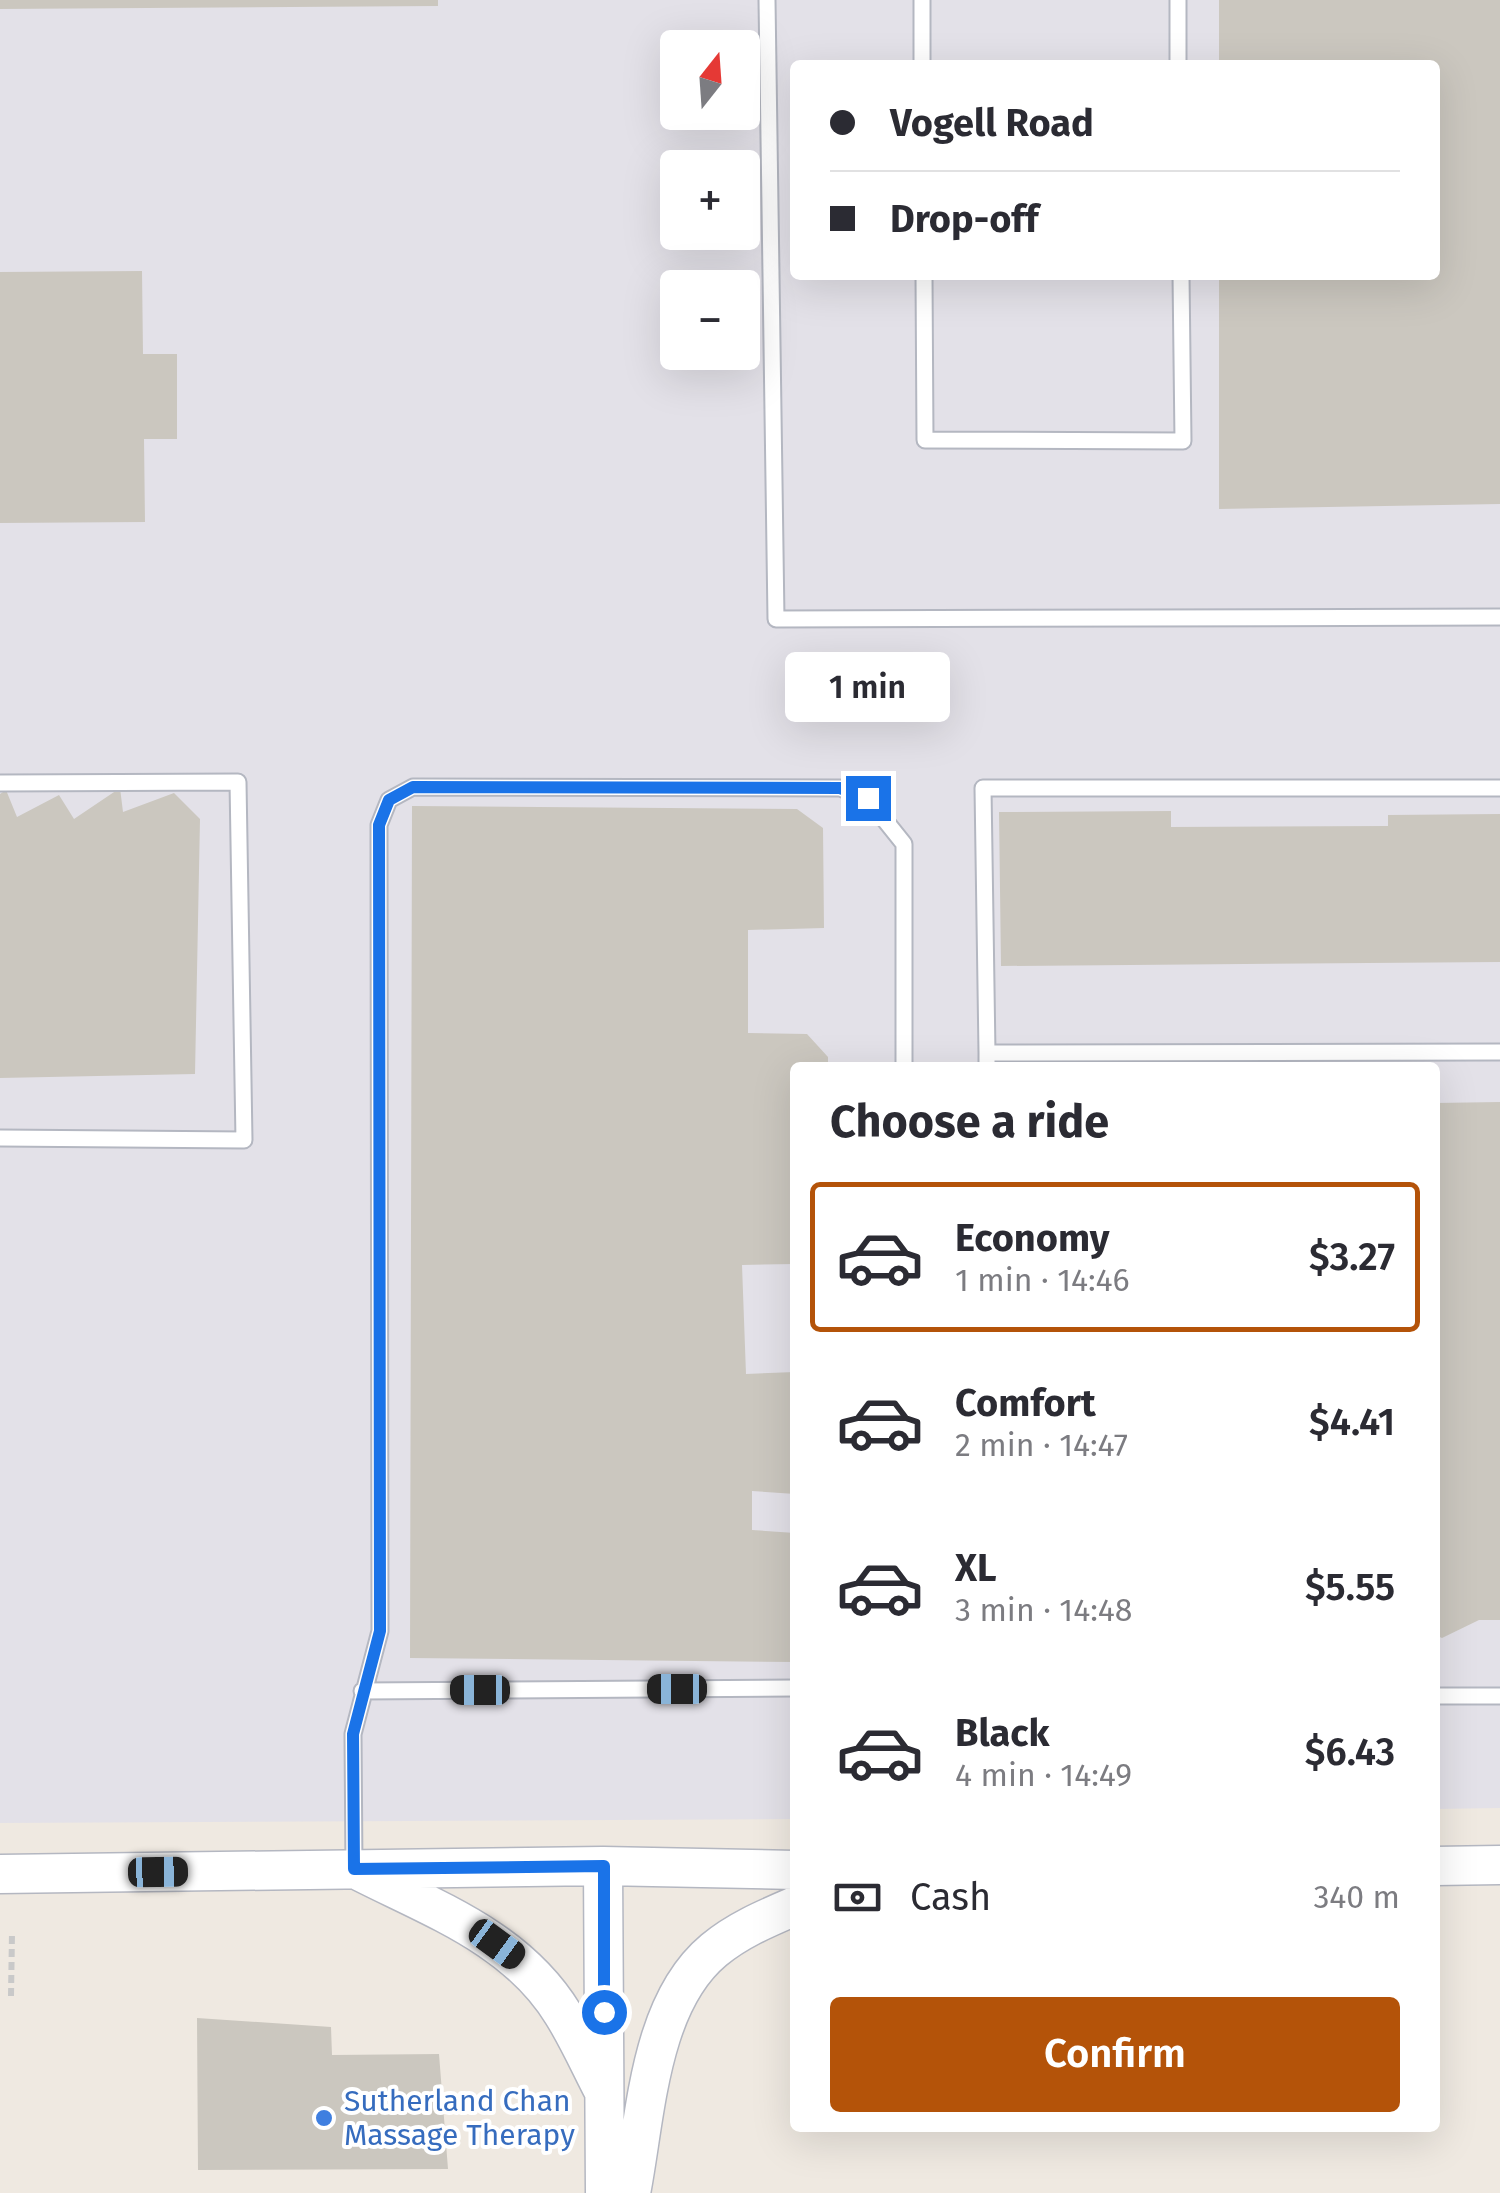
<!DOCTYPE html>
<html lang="en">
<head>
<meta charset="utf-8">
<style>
	:root { --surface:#fff; --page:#f2f2f3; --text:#2b2b33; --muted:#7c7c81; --line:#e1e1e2; --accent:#b45309 }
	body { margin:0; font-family:"Fira Sans",sans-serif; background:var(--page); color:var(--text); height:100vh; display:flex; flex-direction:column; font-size:38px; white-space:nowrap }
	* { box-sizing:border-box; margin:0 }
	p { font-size:32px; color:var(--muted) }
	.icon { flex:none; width:55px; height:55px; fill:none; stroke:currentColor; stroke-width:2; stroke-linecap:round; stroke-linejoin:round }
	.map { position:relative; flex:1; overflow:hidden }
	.drawer { position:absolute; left:790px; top:1062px; width:650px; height:1070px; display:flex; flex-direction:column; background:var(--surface); border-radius:10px; box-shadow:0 10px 40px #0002 }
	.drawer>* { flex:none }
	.guide { position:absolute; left:790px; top:60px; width:650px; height:220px; border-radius:10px; box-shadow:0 10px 40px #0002; display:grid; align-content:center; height:220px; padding:0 40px; background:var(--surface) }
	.needle { width:65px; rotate:17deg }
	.buttons { position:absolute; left:660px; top:30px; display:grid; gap:20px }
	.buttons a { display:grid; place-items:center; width:100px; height:100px; border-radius:10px; background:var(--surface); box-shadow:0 10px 40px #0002; font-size:50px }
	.end { position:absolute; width:45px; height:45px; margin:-22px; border:12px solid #1a73e8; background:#fff; box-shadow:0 0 0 5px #fff }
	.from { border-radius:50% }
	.bubble { position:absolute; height:70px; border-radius:10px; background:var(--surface); box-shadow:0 10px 40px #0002; font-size:32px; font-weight:600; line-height:70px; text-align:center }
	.car { position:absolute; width:30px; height:60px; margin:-30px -15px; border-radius:12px; box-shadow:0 0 8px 2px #0007; background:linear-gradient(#222 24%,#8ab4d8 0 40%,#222 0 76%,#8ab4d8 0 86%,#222 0) }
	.guide b { display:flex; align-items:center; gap:35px; height:95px; font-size:38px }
	.guide b+b { border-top:2px solid var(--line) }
	.guide i { width:25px; height:25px; background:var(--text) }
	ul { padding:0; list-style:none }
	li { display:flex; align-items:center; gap:30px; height:150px; margin:0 20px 15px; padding:0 20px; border:5px solid transparent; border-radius:10px }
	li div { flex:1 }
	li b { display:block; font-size:38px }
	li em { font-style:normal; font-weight:600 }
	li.selected { border-color:var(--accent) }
	li>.icon { width:90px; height:90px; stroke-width:1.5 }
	h2 { padding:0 40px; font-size:45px; line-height:120px }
	.pay { display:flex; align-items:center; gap:25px; height:110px; padding:0 40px; font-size:38px }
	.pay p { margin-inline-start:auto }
	.cta { display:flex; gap:20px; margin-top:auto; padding:20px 40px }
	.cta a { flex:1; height:115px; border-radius:10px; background:var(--accent); color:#fff; font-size:40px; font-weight:600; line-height:115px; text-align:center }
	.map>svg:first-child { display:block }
</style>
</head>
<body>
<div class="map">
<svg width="1500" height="2193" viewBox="0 0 1500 2193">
	<rect width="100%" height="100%" fill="#efe9e1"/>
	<path fill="#e3e1e8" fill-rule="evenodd" d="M 0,0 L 1500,0 L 1500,1808 L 1435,1809 L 1435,1068 L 795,1068 L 795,1819 L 0,1823 ZM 678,48 L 742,48 L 742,112 L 678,112 ZM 795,65 L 1435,65 L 1435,275 L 795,275 ZM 678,168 L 742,168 L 742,232 L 678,232 ZM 678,288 L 742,288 L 742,352 L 678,352 Z"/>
	<path fill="#cbc7bf" d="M 0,0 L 438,0 L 438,6 L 0,9 Z
		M 1219,0 L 1500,0 L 1500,504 L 1219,509 L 1219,275 L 1435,275 L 1435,65 L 1219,65 Z
		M 142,271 L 143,354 L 177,354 L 177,439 L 144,439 L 145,522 L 0,523 L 0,272 Z
		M 120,788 L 123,812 L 174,793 L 200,819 L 195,1074 L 0,1078 L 0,794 L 6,790 L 17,817 L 59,795 L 74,819 Z
		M 412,806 L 797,809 L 823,828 L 824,928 L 748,930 L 748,1033 L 807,1034 L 828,1057 L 828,1068 L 795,1068 L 795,1264 L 742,1265 L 746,1374 L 795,1372 L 795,1494 L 752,1491 L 752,1530 L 795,1533 L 795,1662 L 410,1658 Z
		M 1171,811 L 1171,827 L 1388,826 L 1388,815 L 1500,814 L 1500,962 L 1001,966 L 999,812 Z
		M 1500,1102 L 1500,1620 L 1479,1620 L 1442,1638 L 1435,1635 L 1435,1103 Z
		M 197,2018 L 331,2027 L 332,2055 L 439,2054 L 448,2169 L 198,2170 Z"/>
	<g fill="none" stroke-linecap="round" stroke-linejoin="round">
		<g stroke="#b4b7c1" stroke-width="19">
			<path id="service" d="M 767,0 L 776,619 L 1500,617
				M 922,0 L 922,65
				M 1178,0 L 1178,65
				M 924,275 L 925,440 L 1183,441 L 1181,275
				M 0,783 L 238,782 L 244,1140 L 0,1138
				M 987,1053 L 983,788 L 1500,788
				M 987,1068 L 987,1053 L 1500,1052
				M 362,1691 L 795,1688
				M 1435,1696 L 1500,1696
				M 354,1869 L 353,1734 L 380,1631 L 379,825 L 389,800 L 413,787 L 840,788 L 868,799 L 904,844 L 904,1068"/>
		</g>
		<g stroke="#b4b7c1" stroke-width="41">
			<path id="tertiary" d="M 603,1866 L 605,2193
				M 1435,1866 L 1500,1865
				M 361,1872 C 436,1910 517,1939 563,2014 C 578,2038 590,2065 603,2090
				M 0,1874 L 603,1866 L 795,1870
				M 631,2193 C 646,2116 649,2004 714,1950 C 738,1930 767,1918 795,1906"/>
		</g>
		<path stroke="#c9c9c9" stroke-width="6" stroke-dasharray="8 5" stroke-linecap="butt" d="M 11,1996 L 12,1933"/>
		<use href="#service" stroke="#fff" stroke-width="15"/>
		<use href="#tertiary" stroke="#fff" stroke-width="38"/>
	</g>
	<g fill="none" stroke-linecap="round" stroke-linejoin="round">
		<path stroke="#1a73e8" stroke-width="12" d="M 604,2012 L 604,1866 L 354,1869 L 353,1734 L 380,1631 L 379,825 L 389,800 L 413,787 L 840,788 L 868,798"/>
	</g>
	<circle fill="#3f7fe0" stroke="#fff" stroke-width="4" cx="324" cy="2118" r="10"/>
	<g text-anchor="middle" stroke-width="8" stroke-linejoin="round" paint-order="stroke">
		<g font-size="30" fill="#366cbe" stroke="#fff" text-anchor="start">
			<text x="344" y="2111">Sutherland Chan<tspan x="344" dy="34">Massage Therapy</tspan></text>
		</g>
	</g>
</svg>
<div class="buttons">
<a><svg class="needle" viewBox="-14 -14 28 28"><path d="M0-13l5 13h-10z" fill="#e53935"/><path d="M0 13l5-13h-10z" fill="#7c7c81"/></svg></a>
<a>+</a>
<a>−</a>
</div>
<i class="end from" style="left:604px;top:2012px"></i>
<i class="end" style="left:868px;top:798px"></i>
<div class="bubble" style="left:785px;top:652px;width:165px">1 min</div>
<i class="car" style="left:677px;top:1689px;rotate:270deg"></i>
<i class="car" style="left:480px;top:1690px;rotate:270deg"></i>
<i class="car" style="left:158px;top:1872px;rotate:89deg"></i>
<i class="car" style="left:497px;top:1944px;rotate:126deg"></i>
<div class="guide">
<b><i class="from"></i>Vogell Road</b>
<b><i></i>Drop-off</b>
</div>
<section class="drawer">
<h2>Choose a ride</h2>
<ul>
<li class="selected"><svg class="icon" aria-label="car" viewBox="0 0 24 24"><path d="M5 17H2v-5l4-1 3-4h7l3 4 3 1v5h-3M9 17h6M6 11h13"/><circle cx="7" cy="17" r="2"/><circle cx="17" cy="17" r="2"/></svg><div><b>Economy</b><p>1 min · 14:46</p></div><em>$3.27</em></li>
<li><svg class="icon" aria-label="car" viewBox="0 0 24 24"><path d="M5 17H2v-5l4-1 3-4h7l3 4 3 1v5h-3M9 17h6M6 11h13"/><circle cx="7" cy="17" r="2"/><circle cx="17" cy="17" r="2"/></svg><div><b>Comfort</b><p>2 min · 14:47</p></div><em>$4.41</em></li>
<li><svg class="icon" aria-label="car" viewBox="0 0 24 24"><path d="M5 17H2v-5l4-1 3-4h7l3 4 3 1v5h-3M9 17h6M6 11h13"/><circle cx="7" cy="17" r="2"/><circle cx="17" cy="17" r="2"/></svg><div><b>XL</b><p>3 min · 14:48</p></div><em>$5.55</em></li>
<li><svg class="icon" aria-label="car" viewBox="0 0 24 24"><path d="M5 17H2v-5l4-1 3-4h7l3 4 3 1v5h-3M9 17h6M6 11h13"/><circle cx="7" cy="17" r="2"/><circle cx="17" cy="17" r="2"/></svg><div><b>Black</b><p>4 min · 14:49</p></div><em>$6.43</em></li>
</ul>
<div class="pay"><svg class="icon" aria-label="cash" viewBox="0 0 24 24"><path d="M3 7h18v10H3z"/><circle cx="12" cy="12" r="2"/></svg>Cash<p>340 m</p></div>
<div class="cta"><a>Confirm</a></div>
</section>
</div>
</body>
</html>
